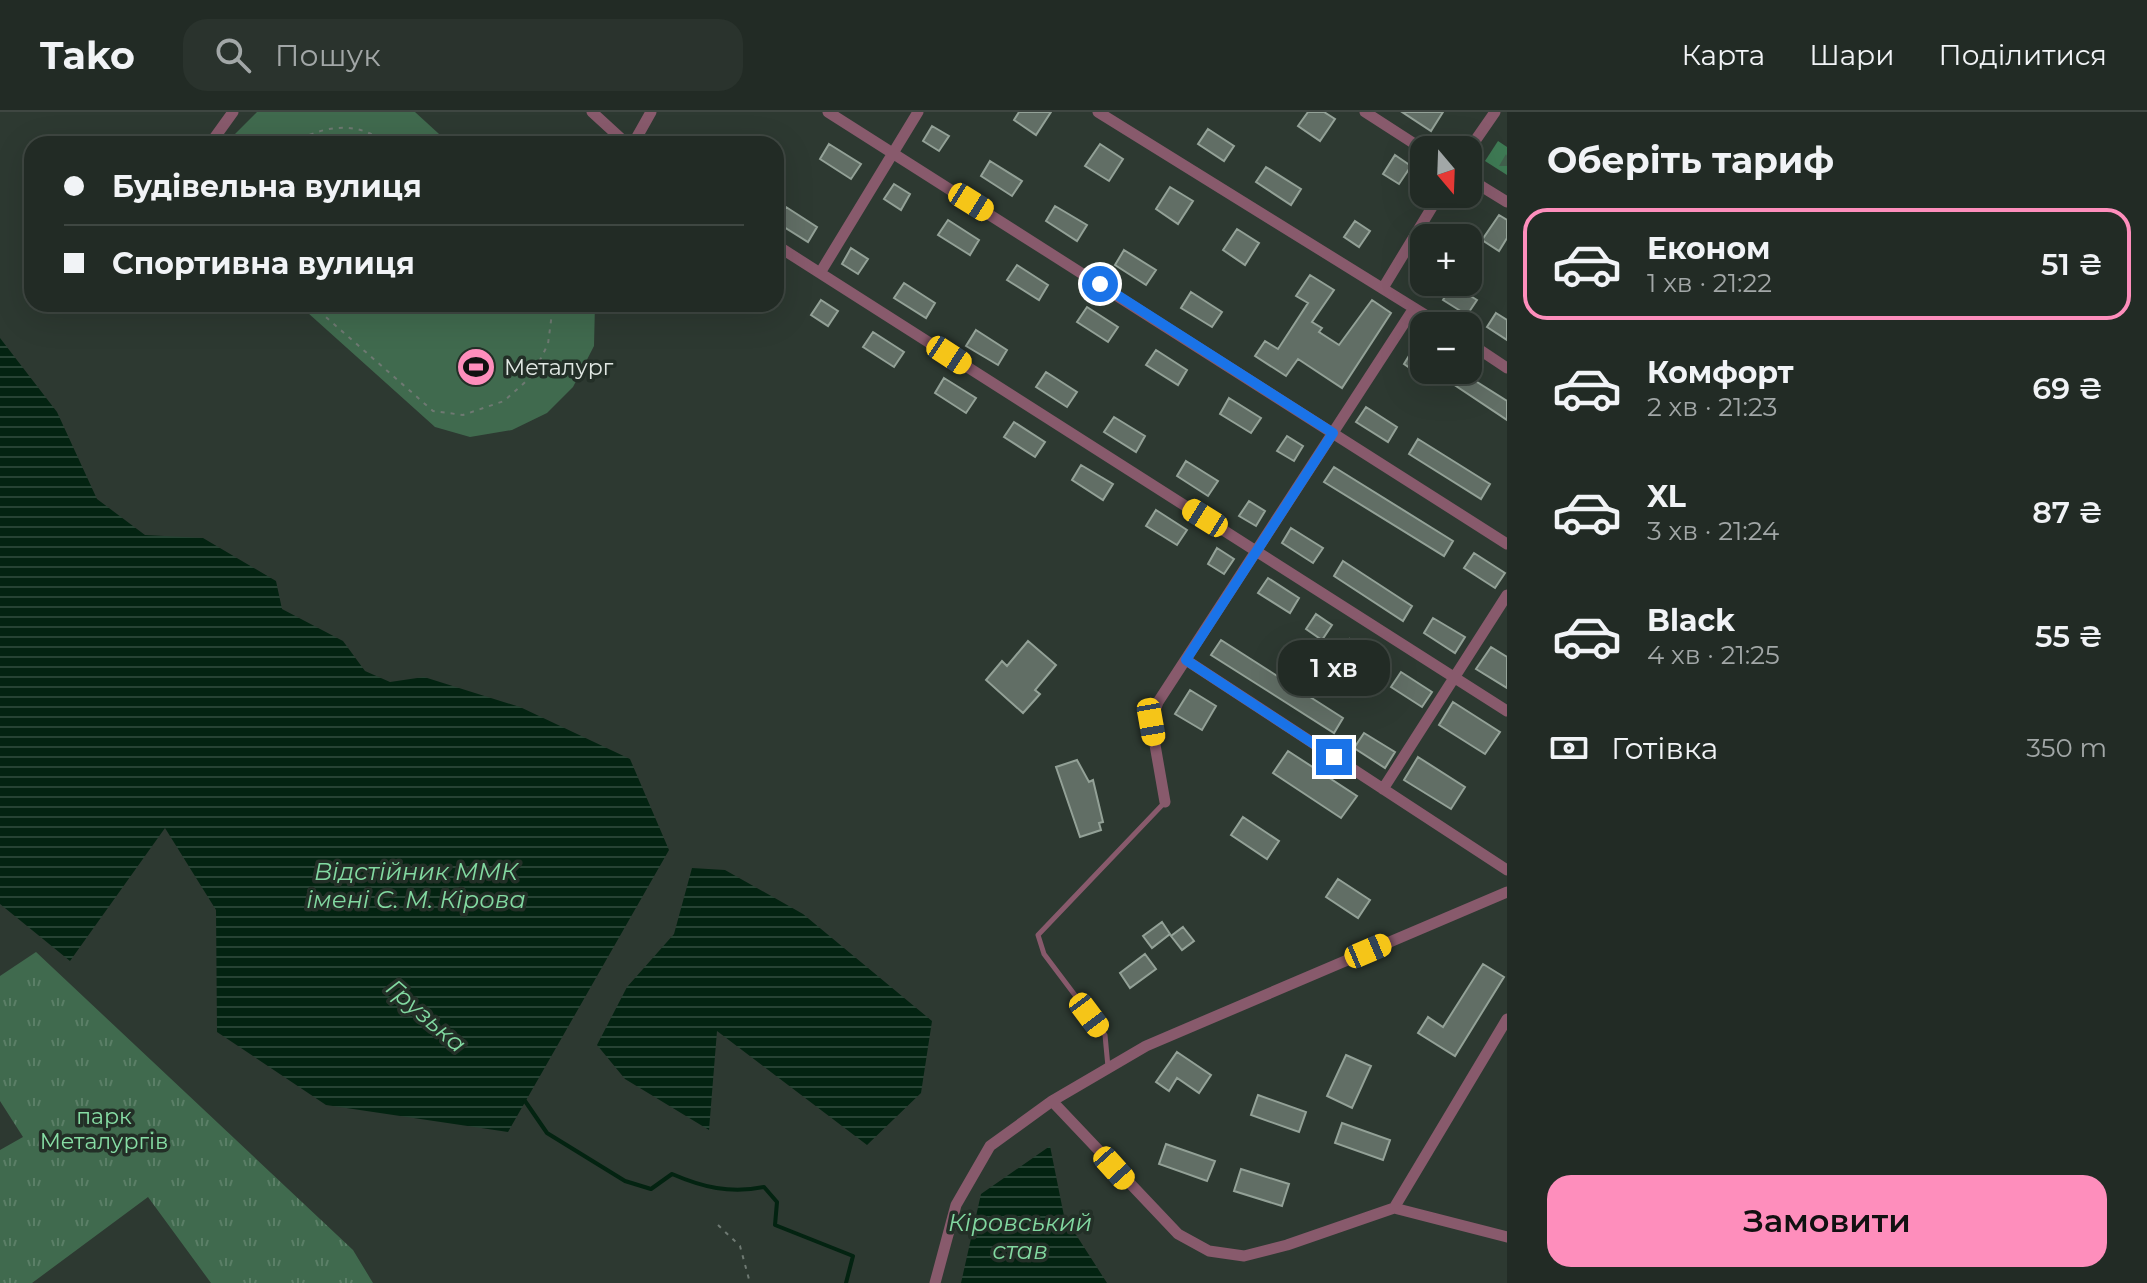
<!DOCTYPE html>
<html lang="uk">
<head>
<meta charset="utf-8">
<style>
	:root { --surface:#222b25; --page:#2a332d; --text:#f1f3f6; --muted:#a2a7a7; --line:#3f4742; --accent:#fe8ebc }
	body { margin:0; font-family:Montserrat,sans-serif; background:var(--page); color:var(--text); height:100vh; display:flex; flex-direction:column; font-size:30px; white-space:nowrap }
	* { box-sizing:border-box; margin:0 }
	p { font-size:26px; color:var(--muted) }
	.icon { flex:none; width:44px; height:44px; fill:none; stroke:currentColor; stroke-width:2; stroke-linecap:round; stroke-linejoin:round }
	.map { position:relative; flex:1; overflow:hidden }
	.side { display:flex; flex-direction:column; background:var(--surface); width:640px }
	.side>* { flex:none }
	.banner { position:absolute; left:24px; top:24px; width:760px; height:176px; border-radius:24px; box-shadow:0 8px 32px #0002,0 0 0 2px var(--line); display:grid; align-content:center; height:176px; padding:0 40px; background:var(--surface) }
	.needle { width:52px; rotate:161deg }
	.tools { position:absolute; left:1410px; top:24px; display:grid; gap:16px }
	.tools a { display:grid; place-items:center; width:72px; height:72px; border-radius:16px; background:var(--surface); box-shadow:0 8px 32px #0002,0 0 0 2px var(--line); font-size:40px }
	.end { position:absolute; width:36px; height:36px; margin:-18px; border:10px solid #1a73e8; background:#fff; box-shadow:0 0 0 4px #fff }
	.from { border-radius:50% }
	.bubble { position:absolute; height:56px; border-radius:24px; background:var(--surface); box-shadow:0 8px 32px #0002,0 0 0 2px var(--line); font-size:26px; font-weight:600; line-height:56px; text-align:center }
	.car { position:absolute; width:24px; height:48px; margin:-24px -12px; border-radius:10px; box-shadow:0 0 6px 2px #0007; background:linear-gradient(#f5c518 24%,#345 0 40%,#f5c518 0 76%,#345 0 86%,#f5c518 0) }
	.banner b { display:flex; align-items:center; gap:28px; height:76px; font-size:30px }
	.banner b+b { border-top:2px solid var(--line) }
	.banner i { width:20px; height:20px; background:var(--text) }
	ul { padding:0; list-style:none }
	li { display:flex; align-items:center; gap:24px; height:112px; margin:0 16px 12px; padding:0 24px; border:4px solid transparent; border-radius:24px }
	li div { flex:1 }
	li b { display:block; font-size:30px }
	li em { font-style:normal; font-weight:600 }
	li.on { border-color:var(--accent) }
	li>.icon { width:72px; height:72px; stroke-width:1.5 }
	h2 { padding:0 40px; font-size:36px; line-height:96px }
	.pay { display:flex; align-items:center; gap:20px; height:88px; padding:0 40px; font-size:30px }
	.pay p { margin-inline-start:auto }
	.primary-button { display:flex; gap:16px; margin-top:auto; padding:16px 40px }
	.primary-button a { flex:1; height:92px; border-radius:24px; background:var(--accent); color:#111; font-size:32px; font-weight:600; line-height:92px; text-align:center }
	header { display:flex; align-items:center; gap:48px; box-sizing:border-box; height:112px; padding:0 40px; background:var(--surface); border-bottom:2px solid var(--line) }
	header strong { font-size:38px }
	nav { display:flex; gap:44px; margin-inline-start:auto; font-size:28px }
	.search { width:560px; height:72px; background:var(--page); display:flex; align-items:center; gap:20px; box-sizing:border-box; padding:0 28px; border-radius:24px; color:var(--muted); font-size:30px }
	main { display:flex; flex:1; min-height:0 }
	.map>svg:first-child { display:block }
</style>
</head>
<body>
<header>
<strong>Tako</strong>
<div class="search"><svg class="icon" aria-label="search" viewBox="0 0 24 24"><circle cx="10" cy="10" r="6"/><path d="M15 15l6 6"/></svg>Пошук</div>
<nav><a>Карта</a><a>Шари</a><a>Поділитися</a></nav>
</header>
<main>
<div class="map">
<svg width="1507" height="1171" viewBox="0 0 1507 1171">
	<defs>
		<pattern id="forest-firs" width="22" height="20" patternUnits="userSpaceOnUse" patternTransform="scale(2)"><rect width="22" height="20" fill="#3e7a54"/><path d="M5 1l3.5 6h-7zM16 11l3.5 6h-7z" fill="#41604c"/></pattern>
		<pattern id="park-tufts" width="24" height="20" patternUnits="userSpaceOnUse" patternTransform="scale(2)"><rect width="24" height="20" fill="#406a4e"/><path d="M3 7l-1-3M5 7V3M7 7l1-3M15 17l-1-3M17 17v-4M19 17l1-3" fill="none" stroke="#5b7f67"/></pattern>
		<pattern id="water-rules" width="6" height="5" patternUnits="userSpaceOnUse" patternTransform="scale(2)"><rect width="6" height="5" fill="#032311"/><path d="M0 2.5h6" fill="none" stroke="#274334"/></pattern>
	</defs>
	<rect width="100%" height="100%" fill="#2d3931"/>
	<path fill="url(#forest-firs)" d="M 1498,29 L 1507,35 L 1507,63 L 1485,49 Z"/>
	<path fill="url(#park-tufts)" d="M 36,840 L 353,1138 L 373,1171 L 211,1171 L 148,1085 L 32,1171 L 0,1171 L 0,1038 L 23,1025 L 0,989 L 0,864 Z"/>
	<path fill="#406a4e" d="M 257,0 L 415,0 L 450,32 L 230,32 L 233,24 Z
		M 298,192 L 595,192 L 594,234 L 573,275 L 547,301 L 512,318 L 470,325 L 435,315 Z"/>
	<path fill="url(#water-rules)" d="M 0,226 L 57,300 L 97,387 L 145,423 L 203,426 L 276,469 L 282,497 L 343,529 L 365,559 L 390,570 L 424,565 L 520,595 L 630,647 L 669,738 L 508,1020 L 326,993 L 217,920 L 216,798 L 165,716 L 70,849 L 0,792 Z
		M 692,756 L 725,758 L 803,802 L 932,909 L 921,981 L 867,1033 L 717,919 L 709,1018 L 625,967 L 597,933 L 627,875 L 674,822 Z
		M 1050,1034 L 1064,1104 L 1107,1171 L 961,1171 L 981,1082 Z"/>
	<g fill="none" stroke-linecap="round" stroke-linejoin="round">
		<path stroke="#032311" stroke-width="4" d="M 525,989 L 547,1021 L 625,1069 L 651,1077 L 672,1062 C 702,1075 730,1082 764,1075 L 777,1090 L 775,1113 L 853,1144 L 846,1171"/>
	</g>
	<path fill="#616e65" stroke="#93a197" stroke-width="2" d="M 1019,0 L 1051,0 L 1036,23 L 1014,8 Z
		M 1308,0 L 1324,0 L 1335,7 L 1320,29 L 1298,14 Z
		M 1402,0 L 1443,0 L 1431,19 Z
		M 932,14 L 949,24 L 939,39 L 923,29 Z
		M 1208,17 L 1234,34 L 1224,49 L 1198,32 Z
		M 829,32 L 861,52 L 851,67 L 820,47 Z
		M 1100,32 L 1123,47 L 1109,69 L 1085,54 Z
		M 1395,43 L 1411,54 L 1399,72 L 1383,62 Z
		M 990,49 L 1022,69 L 1012,84 L 981,64 Z
		M 1266,55 L 1301,77 L 1291,93 L 1256,70 Z
		M 894,72 L 910,82 L 901,98 L 884,87 Z
		M 1170,75 L 1193,89 L 1178,112 L 1156,97 Z
		M 1055,94 L 1087,113 L 1077,129 L 1046,109 Z
		M 786,95 L 817,115 L 808,130 L 776,110 Z
		M 1499,103 L 1507,108 L 1507,126 L 1499,139 L 1482,128 Z
		M 948,108 L 979,128 L 970,143 L 938,123 Z
		M 1355,109 L 1370,119 L 1359,135 L 1344,125 Z
		M 1237,117 L 1259,131 L 1245,153 L 1223,138 Z
		M 851,136 L 868,147 L 858,162 L 842,152 Z
		M 1124,138 L 1156,158 L 1146,173 L 1115,153 Z
		M 1017,153 L 1048,173 L 1039,188 L 1007,168 Z
		M 1310,163 L 1334,178 L 1312,210 L 1322,216 L 1319,220 L 1339,233 L 1372,188 L 1391,201 L 1342,276 L 1298,247 L 1286,264 L 1255,244 L 1265,229 L 1278,237 L 1308,191 L 1296,184 Z
		M 1454,170 L 1470,170 L 1464,180 L 1477,188 L 1467,203 L 1443,188 Z
		M 904,171 L 935,191 L 926,206 L 894,186 Z
		M 1191,180 L 1222,200 L 1212,215 L 1181,196 Z
		M 821,188 L 838,199 L 828,214 L 811,203 Z
		M 1087,195 L 1118,215 L 1108,230 L 1077,210 Z
		M 1496,201 L 1507,208 L 1507,228 L 1487,215 Z
		M 976,218 L 1007,238 L 998,253 L 966,234 Z
		M 873,220 L 904,240 L 894,255 L 863,235 Z
		M 1415,234 L 1424,240 L 1424,250 L 1417,261 L 1404,252 Z
		M 1156,238 L 1187,258 L 1178,273 L 1146,253 Z
		M 1458,258 L 1507,289 L 1507,308 L 1450,270 Z
		M 1046,260 L 1077,280 L 1067,295 L 1036,275 Z
		M 944,266 L 976,286 L 966,301 L 935,281 Z
		M 1229,286 L 1261,306 L 1251,321 L 1220,302 Z
		M 1366,295 L 1397,315 L 1388,330 L 1356,310 Z
		M 1114,305 L 1145,324 L 1136,340 L 1104,320 Z
		M 1014,310 L 1045,330 L 1035,345 L 1004,325 Z
		M 1287,324 L 1303,334 L 1294,349 L 1277,339 Z
		M 1418,327 L 1490,372 L 1481,387 L 1409,342 Z
		M 1186,349 L 1218,369 L 1208,384 L 1177,364 Z
		M 1081,353 L 1113,372 L 1103,388 L 1072,368 Z
		M 1334,355 L 1453,429 L 1444,444 L 1324,370 Z
		M 1249,389 L 1265,399 L 1256,414 L 1239,404 Z
		M 1156,398 L 1187,418 L 1177,433 L 1146,414 Z
		M 1291,416 L 1323,436 L 1313,451 L 1282,431 Z
		M 1217,436 L 1234,447 L 1224,462 L 1208,452 Z
		M 1474,441 L 1505,461 L 1495,476 L 1464,456 Z
		M 1343,449 L 1412,494 L 1403,509 L 1334,464 Z
		M 1268,466 L 1299,486 L 1290,501 L 1258,481 Z
		M 1316,502 L 1332,513 L 1322,528 L 1306,517 Z
		M 1433,506 L 1465,525 L 1455,541 L 1424,521 Z
		M 1350,527 L 1382,547 L 1372,562 L 1341,542 Z
		M 1221,528 L 1343,606 L 1334,621 L 1211,543 Z
		M 1028,529 L 1056,553 L 1035,578 L 1040,582 L 1023,601 L 986,568 L 1002,549 L 1007,554 Z
		M 1491,535 L 1507,545 L 1507,576 L 1476,557 Z
		M 1401,560 L 1432,580 L 1422,595 L 1391,575 Z
		M 1190,578 L 1216,594 L 1202,618 L 1175,602 Z
		M 1453,590 L 1500,620 L 1485,642 L 1439,613 Z
		M 1364,621 L 1395,640 L 1385,656 L 1354,636 Z
		M 1288,639 L 1357,684 L 1341,706 L 1273,661 Z
		M 1418,645 L 1465,675 L 1451,697 L 1404,668 Z
		M 1077,648 L 1089,670 L 1093,668 L 1103,710 L 1099,711 L 1101,718 L 1080,725 L 1056,655 Z
		M 1243,705 L 1279,729 L 1267,747 L 1231,723 Z
		M 1338,767 L 1370,788 L 1358,806 L 1326,785 Z
		M 1162,810 L 1170,822 L 1152,836 L 1143,824 Z
		M 1183,815 L 1194,829 L 1182,838 L 1171,824 Z
		M 1145,842 L 1156,857 L 1130,876 L 1120,861 Z
		M 1483,852 L 1504,865 L 1455,944 L 1418,921 L 1428,905 L 1443,915 Z
		M 1177,940 L 1211,963 L 1199,981 L 1177,966 L 1169,979 L 1156,970 Z
		M 1346,943 L 1371,954 L 1352,996 L 1327,984 Z
		M 1258,983 L 1306,1000 L 1299,1020 L 1251,1003 Z
		M 1342,1011 L 1390,1028 L 1383,1048 L 1335,1031 Z
		M 1166,1032 L 1215,1049 L 1207,1069 L 1159,1052 Z
		M 1241,1057 L 1289,1072 L 1282,1094 L 1234,1079 Z"/>
	<g fill="none" stroke-linecap="round" stroke-linejoin="round">
		<path stroke="#6e7972" stroke-width="2" stroke-dasharray="4 6" stroke-linecap="butt" d="M 292,32 C 320,14 359,7 385,32
			M 311,192 L 433,299 L 463,303 L 504,289 L 532,264 L 548,232 L 552,201 L 547,192
			M 718,1113 L 740,1134 L 750,1171"/>
		<path stroke="#885a6c" stroke-width="5" d="M 1108,955 L 1105,923 L 1044,842 L 1038,823 L 1165,690"/>
		<path stroke="#885a6c" stroke-width="11" d="M 592,0 L 627,32
			M 828,0 L 1507,432
			M 1098,0 L 1443,214
			M 1365,0 L 1424,38
			M 210,32 L 233,0
			M 633,32 L 651,0
			M 1468,39 L 1495,0
			M 1468,66 L 1507,90
			M 776,133 L 1507,599
			M 820,161 L 918,0
			M 1383,176 L 1440,82
			M 1468,230 L 1507,256
			M 1186,548 L 1507,758
			M 1383,677 L 1507,483
			M 1165,690 L 1151,610 L 1158,590 L 1414,196
			M 1052,989 L 1146,934 L 1507,780
			M 1394,1096 L 1507,907
			M 1394,1096 L 1507,1125
			M 935,1171 L 956,1093 L 990,1034 L 1052,989 L 1178,1122 L 1209,1139 L 1244,1144 L 1287,1133 L 1394,1096"/>
	</g>
	<g fill="none" stroke-linecap="round" stroke-linejoin="round">
		<path stroke="#1a73e8" stroke-width="10" d="M 1100,172 L 1333,321 L 1186,548 L 1334,645"/>
	</g>
	<defs>
		<g id="stadium-disc" transform="scale(2)"><circle r="9.5" fill="#fe8ebc" stroke="#232f27"/><path d="M0-5a6.5 5 0 1 0 0 10a6.5 5 0 1 0 0-10ZM-3.5-1.8h7v3.6h-7Z" fill="#111"/></g>
	</defs>
	<g fill-rule="evenodd">
		<use href="#stadium-disc" x="476" y="255"/>
	</g>
	<g text-anchor="middle" stroke-width="7" stroke-linejoin="round" paint-order="stroke">
		<g font-size="22" fill="#e1e8e3" stroke="#232f27" text-anchor="start">
			<text x="504" y="263">Металург</text>
		</g>
		<g font-size="22" fill="#87dea5" stroke="#232f27">
			<text x="104" y="1012">парк<tspan x="104" dy="25">Металургів</tspan></text>
		</g>
		<g font-size="24" font-style="italic" fill="#82d9a1" stroke="#232f27">
			<text x="416" y="768">Відстійник ММК<tspan x="416" dy="28">імені С. М. Кірова</tspan></text>
			<text transform="translate(426 904) rotate(41)" y="8">Грузька</text>
			<text x="1020" y="1119">Кіровський<tspan x="1020" dy="28">став</tspan></text>
		</g>
	</g>
</svg>
<div class="tools">
<a><svg class="needle" viewBox="-14 -14 28 28"><path d="M0-13l5 13h-10z" fill="#e53935"/><path d="M0 13l5-13h-10z" fill="#a2a7a7"/></svg></a>
<a>+</a>
<a>−</a>
</div>
<i class="end from" style="left:1100px;top:172px"></i>
<i class="end" style="left:1334px;top:645px"></i>
<div class="bubble" style="left:1278px;top:528px;width:112px">1 хв</div>
<i class="car" style="left:971px;top:90px;rotate:122deg"></i>
<i class="car" style="left:949px;top:243px;rotate:123deg"></i>
<i class="car" style="left:1205px;top:406px;rotate:302deg"></i>
<i class="car" style="left:1151px;top:610px;rotate:170deg"></i>
<i class="car" style="left:1368px;top:839px;rotate:67deg"></i>
<i class="car" style="left:1089px;top:903px;rotate:143deg"></i>
<i class="car" style="left:1114px;top:1056px;rotate:138deg"></i>
<div class="banner">
<b><i class="from"></i>Будівельна вулиця</b>
<b><i></i>Спортивна вулиця</b>
</div>
</div>
<section class="side">
<h2>Оберіть тариф</h2>
<ul>
<li class="on"><svg class="icon" aria-label="car" viewBox="0 0 24 24"><path d="M5 17H2v-5l4-1 3-4h7l3 4 3 1v5h-3M9 17h6M6 11h13"/><circle cx="7" cy="17" r="2"/><circle cx="17" cy="17" r="2"/></svg><div><b>Економ</b><p>1 хв · 21:22</p></div><em>51 ₴</em></li>
<li><svg class="icon" aria-label="car" viewBox="0 0 24 24"><path d="M5 17H2v-5l4-1 3-4h7l3 4 3 1v5h-3M9 17h6M6 11h13"/><circle cx="7" cy="17" r="2"/><circle cx="17" cy="17" r="2"/></svg><div><b>Комфорт</b><p>2 хв · 21:23</p></div><em>69 ₴</em></li>
<li><svg class="icon" aria-label="car" viewBox="0 0 24 24"><path d="M5 17H2v-5l4-1 3-4h7l3 4 3 1v5h-3M9 17h6M6 11h13"/><circle cx="7" cy="17" r="2"/><circle cx="17" cy="17" r="2"/></svg><div><b>XL</b><p>3 хв · 21:24</p></div><em>87 ₴</em></li>
<li><svg class="icon" aria-label="car" viewBox="0 0 24 24"><path d="M5 17H2v-5l4-1 3-4h7l3 4 3 1v5h-3M9 17h6M6 11h13"/><circle cx="7" cy="17" r="2"/><circle cx="17" cy="17" r="2"/></svg><div><b>Black</b><p>4 хв · 21:25</p></div><em>55 ₴</em></li>
</ul>
<div class="pay"><svg class="icon" aria-label="cash" viewBox="0 0 24 24"><path d="M3 7h18v10H3z"/><circle cx="12" cy="12" r="2"/></svg>Готівка<p>350 m</p></div>
<div class="primary-button"><a>Замовити</a></div>
</section>
</main>
</body>
</html>
